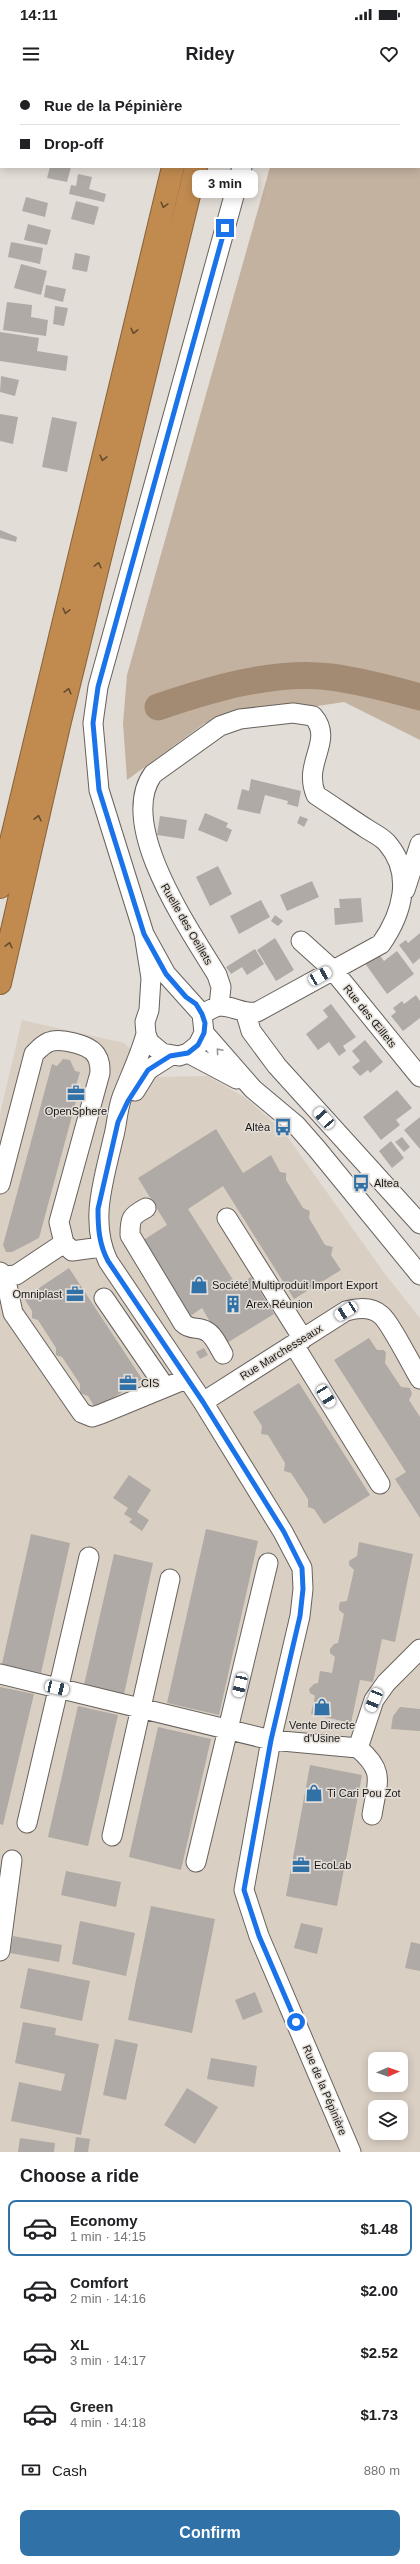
<!DOCTYPE html>
<html lang="en">
<head>
<meta charset="utf-8">
<style>
	:root { --surface:#fff; --page:#f6f6f6; --text:#202124; --muted:#757577; --line:#e0e0e0; --accent:#3071a8 }
	body { margin:0; font-family:Helvetica,sans-serif; background:var(--page); color:var(--text); height:100vh; display:flex; flex-direction:column; font-size:15px; white-space:nowrap }
	* { box-sizing:border-box; margin:0 }
	p { font-size:13px; color:var(--muted) }
	.icon { flex:none; width:22px; height:22px; fill:none; stroke:currentColor; stroke-width:2; stroke-linecap:round; stroke-linejoin:round }
	.map { position:relative; height:2072px; overflow:hidden }
	.panel { display:flex; flex-direction:column; background:var(--surface); flex:1 }
	.panel>* { flex:none }
	.hud { position:absolute; left:0px; top:0px; width:420px; height:88px; box-shadow:0 2px 10px #0003; display:grid; align-content:center; height:88px; padding:0 20px; background:var(--surface) }
	.needle { width:26px; rotate:88deg }
	.tools { position:absolute; left:368px; top:1972px; display:grid; gap:8px }
	.tools a { display:grid; place-items:center; width:40px; height:40px; border-radius:8px; background:var(--surface); box-shadow:0 2px 10px #0003; font-size:20px }
	.end { position:absolute; width:18px; height:18px; margin:-9px; border:5px solid #1a73e8; background:#fff; box-shadow:0 0 0 2px #fff }
	.from { border-radius:50% }
	.bubble { position:absolute; height:28px; border-radius:8px; background:var(--surface); box-shadow:0 2px 10px #0003; font-size:13px; font-weight:800; line-height:28px; text-align:center }
	.car { position:absolute; width:12px; height:24px; margin:-12px -6px; border-radius:5px; box-shadow:0 0 3px 1px #0007; background:linear-gradient(#fff 24%,#345 0 40%,#fff 0 76%,#345 0 86%,#fff 0) }
	.hud b { display:flex; align-items:center; gap:14px; height:38px; font-size:15px }
	.hud b+b { border-top:1px solid var(--line) }
	.hud i { width:10px; height:10px; background:var(--text) }
	ul { padding:0; list-style:none }
	li { display:flex; align-items:center; gap:12px; height:56px; margin:0 8px 6px; padding:0 12px; border:2px solid transparent; border-radius:8px }
	li div { flex:1 }
	li b { display:block; font-size:15px }
	li em { font-style:normal; font-weight:800 }
	li.active { border-color:var(--accent) }
	li>.icon { width:36px; height:36px; stroke-width:1.5 }
	h2 { padding:0 20px; font-size:18px; line-height:48px }
	.pay { display:flex; align-items:center; gap:10px; height:44px; padding:0 20px; font-size:15px }
	.pay p { margin-inline-start:auto }
	.cta { display:flex; gap:8px; margin-top:auto; padding:8px 20px }
	.cta a { flex:1; height:46px; border-radius:8px; background:var(--accent); color:#fff; font-size:16px; font-weight:800; line-height:46px; text-align:center }
	.status { display:flex; justify-content:space-between; align-items:center; height:28px; padding:0 20px; background:var(--surface); direction:ltr }
	.status svg { height:11px; fill:currentColor }
	header { display:flex; justify-content:space-between; align-items:center; height:52px; padding:0 20px; background:var(--surface); font-size:18px; font-weight:800 }
	.map>svg:first-child { display:block }
</style>
</head>
<body>
<div class="status"><b>14:11</b><svg viewBox="0 0 49 12"><path d="M0 12V9h3v3zM5 12V6h3v6zM10 12V3h3v9zM15 12V0h3v12zM26 1h20v11H26zM47 4h2v5h-2z"/></svg></div>
<header><svg class="icon" aria-label="menu" viewBox="0 0 24 24"><path d="M4 6h16M4 12h16M4 18h16"/></svg>Ridey<svg class="icon" aria-label="heart" viewBox="0 0 24 24"><path d="M12 20l-8-8c-3-5 5-10 8-4 3-6 11-1 8 4z"/></svg></header>
<div class="map">
<svg width="420" height="2072" viewBox="0 0 420 2072">
	<rect width="100%" height="100%" fill="#e3ddd7"/>
	<path fill="#dacfc3" fill-rule="evenodd" d="M 22,940 L 124,963 L 159,997 L 207,996 L 246,1018 L 284,1052 L 385,1194 L 420,1238 L 420,2072 L 0,2072 L 0,1034 ZM 375,1979 L 401,1979 L 401,2005 L 375,2005 ZM 375,2027 L 401,2027 L 401,2053 L 375,2053 Z"/>
	<path fill="#c4b2a0" d="M 294,0 L 420,0 L 420,660 L 344,622 L 205,643 L 127,700 L 123,643 L 127,595 L 270,87 L 419,87 L 419,1 Z"/>
	<g fill="none" stroke-linecap="round" stroke-linejoin="round">
		<path stroke="#a38b73" stroke-width="27" d="M 158,627 C 211,609 273,590 331,597 C 360,601 391,609 420,617"/>
	</g>
	<path fill="#afaaa5" d="M 50,87 L 71,87 L 67,102 L 47,98 Z
		M 78,94 L 92,97 L 89,109 L 106,114 L 104,122 L 69,114 L 71,105 L 76,106 Z
		M 26,117 L 48,123 L 45,137 L 22,131 Z
		M 76,121 L 99,127 L 94,145 L 71,139 Z
		M 28,144 L 51,150 L 47,165 L 24,160 Z
		M 11,162 L 43,168 L 40,184 L 8,177 Z
		M 75,173 L 90,176 L 87,192 L 72,189 Z
		M 21,184 L 47,191 L 41,215 L 14,208 Z
		M 46,205 L 66,209 L 63,222 L 44,217 Z
		M 7,222 L 32,225 L 31,237 L 48,240 L 46,256 L 3,250 Z
		M 55,226 L 68,228 L 64,246 L 53,244 Z
		M 0,252 L 39,258 L 37,271 L 68,276 L 66,291 L 0,281 Z
		M 1,296 L 19,300 L 15,316 L 0,312 Z
		M 0,334 L 18,337 L 13,364 L 0,361 Z
		M 52,337 L 77,342 L 67,392 L 42,387 Z
		M 0,450 L 17,457 L 16,462 L 0,458 Z
		M 251,699 L 301,711 L 298,727 L 287,724 L 288,721 L 265,715 L 260,734 L 237,729 L 242,709 L 249,711 Z
		M 205,733 L 228,743 L 226,747 L 232,750 L 227,762 L 198,750 Z
		M 160,736 L 187,740 L 184,759 L 157,755 Z
		M 300,736 L 308,739 L 304,747 L 297,743 Z
		M 218,786 L 232,814 L 210,826 L 196,797 Z
		M 312,801 L 319,817 L 287,831 L 280,815 Z
		M 361,818 L 363,842 L 335,845 L 334,828 L 340,828 L 339,819 Z
		M 261,820 L 270,837 L 239,854 L 230,836 Z
		M 275,835 L 283,841 L 278,846 L 271,841 Z
		M 420,853 L 420,878 L 413,884 L 399,865 L 406,860 L 408,863 Z
		M 275,858 L 294,890 L 276,901 L 257,870 Z
		M 255,869 L 264,884 L 247,895 L 242,887 L 231,894 L 226,887 Z
		M 397,871 L 414,894 L 387,914 L 364,882 L 377,872 L 384,881 Z
		M 416,915 L 420,921 L 420,938 L 403,951 L 391,936 L 396,932 L 393,928 L 402,921 L 404,924 Z
		M 331,924 L 356,957 L 343,966 L 346,971 L 339,976 L 329,962 L 318,970 L 306,954 L 328,937 L 323,930 Z
		M 365,960 L 383,982 L 370,993 L 368,990 L 360,996 L 352,987 L 360,981 L 352,971 Z
		M 63,979 L 70,980 L 75,991 L 80,992 L 75,1009 L 79,1010 L 39,1158 L 12,1172 L 6,1172 L 3,1165 L 52,984 L 57,986 Z
		M 397,1010 L 412,1028 L 396,1040 L 400,1045 L 381,1060 L 363,1037 Z
		M 420,1037 L 420,1069 L 404,1050 Z
		M 216,1049 L 243,1093 L 271,1075 L 280,1092 L 286,1093 L 286,1100 L 303,1128 L 310,1131 L 309,1138 L 325,1165 L 333,1167 L 331,1175 L 341,1190 L 294,1219 L 223,1106 L 188,1129 L 237,1206 L 251,1197 L 274,1234 L 227,1263 L 208,1244 L 209,1240 L 202,1228 L 189,1237 L 142,1161 L 167,1145 L 138,1098 Z
		M 402,1057 L 410,1067 L 404,1072 L 395,1062 Z
		M 391,1061 L 404,1078 L 392,1088 L 379,1071 Z
		M 69,1188 L 142,1299 L 96,1329 L 88,1316 L 80,1313 L 80,1304 L 62,1277 L 56,1275 L 56,1268 L 38,1240 L 32,1238 L 32,1231 L 24,1218 Z
		M 369,1258 L 377,1270 L 384,1270 L 386,1273 L 385,1283 L 401,1307 L 410,1308 L 412,1314 L 409,1320 L 420,1337 L 420,1438 L 395,1399 L 406,1392 L 334,1280 Z
		M 204,1268 L 208,1275 L 200,1279 L 196,1272 Z
		M 299,1303 L 370,1415 L 324,1444 L 314,1429 L 308,1427 L 308,1419 L 291,1393 L 284,1391 L 285,1383 L 268,1355 L 261,1354 L 262,1346 L 253,1332 Z
		M 129,1395 L 151,1410 L 137,1432 L 149,1440 L 142,1451 L 129,1442 L 132,1439 L 124,1434 L 128,1428 L 113,1418 Z
		M 206,1449 L 258,1461 L 219,1635 L 167,1623 Z
		M 31,1454 L 70,1463 L 41,1593 L 2,1584 Z
		M 359,1462 L 413,1474 L 395,1562 L 382,1559 L 373,1602 L 360,1600 L 351,1643 L 311,1634 L 315,1616 L 310,1613 L 309,1609 L 314,1604 L 318,1603 L 320,1591 L 332,1593 L 335,1577 L 330,1573 L 330,1569 L 334,1564 L 338,1563 L 344,1534 L 339,1530 L 339,1526 L 340,1522 L 347,1521 L 354,1490 L 349,1485 L 349,1481 L 357,1476 Z
		M 114,1474 L 153,1483 L 124,1614 L 84,1605 Z
		M 0,1607 L 34,1614 L 3,1745 L 0,1744 Z
		M 78,1626 L 118,1635 L 88,1766 L 48,1757 Z
		M 400,1627 L 420,1629 L 420,1651 L 391,1649 L 393,1636 Z
		M 158,1647 L 211,1659 L 181,1790 L 129,1777 Z
		M 310,1685 L 362,1695 L 337,1826 L 286,1816 Z
		M 66,1791 L 121,1802 L 116,1827 L 61,1815 Z
		M 151,1826 L 215,1839 L 192,1953 L 128,1940 Z
		M 80,1841 L 135,1853 L 126,1896 L 72,1884 Z
		M 301,1843 L 323,1848 L 317,1874 L 294,1868 Z
		M 13,1856 L 62,1865 L 59,1882 L 10,1873 Z
		M 411,1862 L 420,1864 L 420,1891 L 405,1888 Z
		M 28,1888 L 90,1901 L 82,1941 L 20,1928 Z
		M 255,1912 L 263,1932 L 243,1940 L 235,1920 Z
		M 23,1942 L 56,1948 L 55,1955 L 99,1964 L 81,2055 L 11,2041 L 19,2002 L 61,2011 L 65,1994 L 15,1983 Z
		M 115,1959 L 138,1964 L 126,2020 L 103,2015 Z
		M 211,1978 L 257,1986 L 254,2007 L 207,1999 Z
		M 187,2008 L 218,2027 L 195,2064 L 164,2045 Z
		M 76,2057 L 90,2059 L 88,2072 L 74,2072 Z
		M 20,2058 L 55,2063 L 54,2072 L 18,2072 Z"/>
	<g fill="none" stroke-linecap="round" stroke-linejoin="round">
		<g stroke="#67625d" stroke-width="21">
			<path id="minor" d="M 266,1 L 267,0
				M 405,810 L 420,764
				M 144,854 L 166,894 L 202,934 L 204,953 L 198,965 L 188,973 L 179,976 L 162,973 L 149,962 L 146,954 L 145,942 L 149,930 L 151,898 L 144,854 L 99,710 L 93,643 L 98,607 L 242,87
				M 301,861 L 332,889 L 420,997
				M 202,934 C 208,931 214,927 220,926 C 234,926 242,934 257,932 L 381,864 C 402,834 414,794 387,763 C 382,757 373,753 367,749 C 350,738 333,726 316,715 C 302,682 335,661 313,636 L 293,633 L 240,639 L 220,646 L 153,694 C 116,745 190,850 217,895 L 221,907 L 219,926
				M 246,934 L 251,951 L 277,986 L 420,1144
				M 204,953 L 253,1009 L 296,1045 L 317,1069 L 420,1195
				M 146,954 C 140,976 130,996 122,1017 C 117,1030 117,1046 113,1059 C 104,1100 89,1141 108,1181 L 203,1322 L 283,1452 L 302,1488 L 303,1509 L 300,1536 L 271,1660 L 244,1810 L 259,1856 L 351,2072
				M 188,973 L 237,999
				M 135,1011 L 148,990 L 170,976
				M 0,1104 L 34,974 C 39,969 42,965 49,962 C 60,958 89,964 96,975 C 100,981 100,986 100,993 L 59,1142 L 64,1163 L 72,1171 L 101,1167
				M 146,1128 C 131,1136 130,1138 130,1155 L 183,1243 C 191,1251 198,1246 206,1251 C 213,1254 219,1267 223,1274
				M 227,1138 L 303,1259
				M 0,1192 L 5,1196 L 16,1195 L 64,1163
				M 5,1196 L 13,1233 L 82,1333 L 92,1337 L 101,1334 L 186,1299
				M 104,1218 L 165,1307
				M 294,1265 L 380,1404
				M 203,1322 L 346,1231 C 357,1228 371,1226 381,1235 C 390,1242 412,1286 420,1299
				M 0,1594 L 271,1660 L 358,1668
				M 358,1668 L 374,1620 L 386,1603 L 420,1569
				M 358,1668 C 386,1692 377,1702 372,1735
				M 27,1743 L 89,1477
				M 112,1756 L 170,1499
				M 196,1782 L 268,1483
				M 0,1871 L 12,1780"/>
		</g>
		<g stroke="#86623b" stroke-width="24">
			<path id="major" d="M 21,1 L 21,0
				M 0,75 L 1,72"/>
		</g>
		<g stroke="#86623b" stroke-width="24">
			<path id="highway" d="M 194,1 L 194,0
				M 227,1 L 228,0
				M 0,807 L 173,87
				M 0,903 L 60,641 L 196,87"/>
		</g>
		<use href="#minor" stroke="#fff" stroke-width="19"/>
		<use href="#major" stroke="#dab996" stroke-width="22"/>
		<use href="#highway" stroke="#c18b50" stroke-width="22"/>
	</g>
	<defs><path id="oneway-chevron" d="M-2-3.5L2.5 0L-2 3.5" fill="none" stroke-width="1.6" stroke-linecap="round" stroke-linejoin="round"/></defs>
	<g stroke="#654b30">
		<use href="#oneway-chevron" transform="translate(164 125) rotate(104)"/>
		<use href="#oneway-chevron" transform="translate(134 251) rotate(104)"/>
		<use href="#oneway-chevron" transform="translate(103 378) rotate(104)"/>
		<use href="#oneway-chevron" transform="translate(98 485) rotate(-76)"/>
		<use href="#oneway-chevron" transform="translate(66 531) rotate(104)"/>
		<use href="#oneway-chevron" transform="translate(68 611) rotate(-76)"/>
		<use href="#oneway-chevron" transform="translate(38 738) rotate(-77)"/>
		<use href="#oneway-chevron" transform="translate(9 865) rotate(-77)"/>
	</g>
	<use stroke="#989796" href="#oneway-chevron" transform="translate(219 971) rotate(-131)"/>
	<g fill="none" stroke-linecap="round" stroke-linejoin="round">
		<path stroke="#1a73e8" stroke-width="5" d="M 225,148 L 98,607 L 93,643 L 99,710 L 144,854 L 166,894 L 186,917 L 196,924 L 202,934 L 205,943 L 204,953 L 198,965 L 188,973 L 170,976 L 148,990 L 128,1021 L 118,1042 L 98,1129 C 98,1148 99,1164 108,1181 L 203,1322 L 284,1452 L 302,1488 L 303,1509 L 300,1536 L 271,1660 L 244,1810 L 259,1856 L 296,1942"/>
	</g>
	<defs>
		<g id="office-bare" transform="scale(1.38)"><path d="M-6-3h4V-5.5h4V-3h4V5H-6ZM-1-4.5V-3h2v-1.5ZM-6 0V1H6V0Z" fill="#3071a8" stroke="#e3ddd7" stroke-width="2.5" paint-order="stroke"/></g>
		<g id="bus-bare" transform="scale(1.38)"><path d="M-5-6H5V4H4V6H2V4H-2V6H-4V4H-5ZM-3.5-4V0h7V-4ZM-3.5 1.2v1.5H-2V1.2ZM2 1.2v1.5H3.5V1.2Z" fill="#3071a8" stroke="#e3ddd7" stroke-width="2.5" paint-order="stroke"/></g>
		<g id="shop-bare" transform="scale(1.38)"><path d="M-5-2.5h2.3a2.7 3.5 0 0 1 5.4 0H5L5.5 6h-11ZM-1.5-2.5h3a1.5 2.3 0 0 0-3 0Z" fill="#3071a8" stroke="#e3ddd7" stroke-width="2.5" paint-order="stroke"/></g>
		<g id="building-bare" transform="scale(1.38)"><path d="M-4-6H4V6H1V3H-1V6H-4ZM-2.5-4.3h1.7v1.8h-1.7ZM.8-4.3h1.7v1.8H.8ZM-2.5-1h1.7V.8h-1.7ZM.8-1h1.7V.8H.8Z" fill="#3071a8" stroke="#e3ddd7" stroke-width="2.5" paint-order="stroke"/></g>
	</defs>
	<g fill-rule="evenodd">
		<use href="#office-bare" x="76" y="1013"/>
		<use href="#bus-bare" x="283" y="1047"/>
		<use href="#bus-bare" x="361" y="1103"/>
		<use href="#shop-bare" x="199" y="1205"/>
		<use href="#office-bare" x="75" y="1214"/>
		<use href="#building-bare" x="233" y="1224"/>
		<use href="#office-bare" x="128" y="1303"/>
		<use href="#shop-bare" x="322" y="1627"/>
		<use href="#shop-bare" x="314" y="1713"/>
		<use href="#office-bare" x="301" y="1785"/>
	</g>
	<g text-anchor="middle" stroke-width="3" stroke-linejoin="round" paint-order="stroke">
		<g font-size="11" fill="#191715" stroke="#e3ddd7">
			<text transform="translate(187 844) rotate(60)" y="4">Ruelle des Oeillets</text>
			<text transform="translate(370 936) rotate(51)" y="4">Rue des Œillets</text>
			<text transform="translate(281 1272) rotate(-32)" y="4">Rue Marchesseaux</text>
			<text transform="translate(325 2010) rotate(67)" y="4">Rue de la Pépinière</text>
		</g>
		<g font-size="11" fill="#191715" stroke="#e3ddd7" text-anchor="start">
			<text x="76" y="1035" text-anchor="middle">OpenSphere</text>
			<text x="270" y="1051" text-anchor="end">Altèa</text>
			<text x="374" y="1107">Altea</text>
			<text x="212" y="1209">Société Multiproduit Import Export</text>
			<text x="62" y="1218" text-anchor="end">Omniplast</text>
			<text x="246" y="1228">Arex Réunion</text>
			<text x="141" y="1307">CIS</text>
			<text x="322" y="1649" text-anchor="middle">Vente Directe<tspan x="322" dy="13">d'Usine</tspan></text>
			<text x="327" y="1717">Ti Cari Pou Zot</text>
			<text x="314" y="1789">EcoLab</text>
		</g>
	</g>
</svg>
<div class="tools">
<a><svg class="needle" viewBox="-14 -14 28 28"><path d="M0-13l5 13h-10z" fill="#e53935"/><path d="M0 13l5-13h-10z" fill="#757577"/></svg></a>
<a><svg class="icon" aria-label="layers" viewBox="0 0 24 24"><path d="M12 4l9 5-9 5-9-5zM3 14l9 5 9-5"/></svg></a>
</div>
<i class="end from" style="left:296px;top:1942px"></i>
<i class="end" style="left:225px;top:148px"></i>
<div class="bubble" style="left:192px;top:90px;width:66px">3 min</div>
<i class="car" style="left:320px;top:896px;rotate:60deg"></i>
<i class="car" style="left:324px;top:1038px;rotate:318deg"></i>
<i class="car" style="left:346px;top:1231px;rotate:237deg"></i>
<i class="car" style="left:326px;top:1316px;rotate:148deg"></i>
<i class="car" style="left:240px;top:1605px;rotate:193deg"></i>
<i class="car" style="left:57px;top:1608px;rotate:103deg"></i>
<i class="car" style="left:374px;top:1620px;rotate:202deg"></i>
<div class="hud">
<b><i class="from"></i>Rue de la Pépinière</b>
<b><i></i>Drop-off</b>
</div>
</div>
<section class="panel">
<h2>Choose a ride</h2>
<ul>
<li class="active"><svg class="icon" aria-label="car" viewBox="0 0 24 24"><path d="M5 17H2v-5l4-1 3-4h7l3 4 3 1v5h-3M9 17h6M6 11h13"/><circle cx="7" cy="17" r="2"/><circle cx="17" cy="17" r="2"/></svg><div><b>Economy</b><p>1 min · 14:15</p></div><em>$1.48</em></li>
<li><svg class="icon" aria-label="car" viewBox="0 0 24 24"><path d="M5 17H2v-5l4-1 3-4h7l3 4 3 1v5h-3M9 17h6M6 11h13"/><circle cx="7" cy="17" r="2"/><circle cx="17" cy="17" r="2"/></svg><div><b>Comfort</b><p>2 min · 14:16</p></div><em>$2.00</em></li>
<li><svg class="icon" aria-label="car" viewBox="0 0 24 24"><path d="M5 17H2v-5l4-1 3-4h7l3 4 3 1v5h-3M9 17h6M6 11h13"/><circle cx="7" cy="17" r="2"/><circle cx="17" cy="17" r="2"/></svg><div><b>XL</b><p>3 min · 14:17</p></div><em>$2.52</em></li>
<li><svg class="icon" aria-label="car" viewBox="0 0 24 24"><path d="M5 17H2v-5l4-1 3-4h7l3 4 3 1v5h-3M9 17h6M6 11h13"/><circle cx="7" cy="17" r="2"/><circle cx="17" cy="17" r="2"/></svg><div><b>Green</b><p>4 min · 14:18</p></div><em>$1.73</em></li>
</ul>
<div class="pay"><svg class="icon" aria-label="cash" viewBox="0 0 24 24"><path d="M3 7h18v10H3z"/><circle cx="12" cy="12" r="2"/></svg>Cash<p>880 m</p></div>
<div class="cta"><a>Confirm</a></div>
</section>
</body>
</html>
